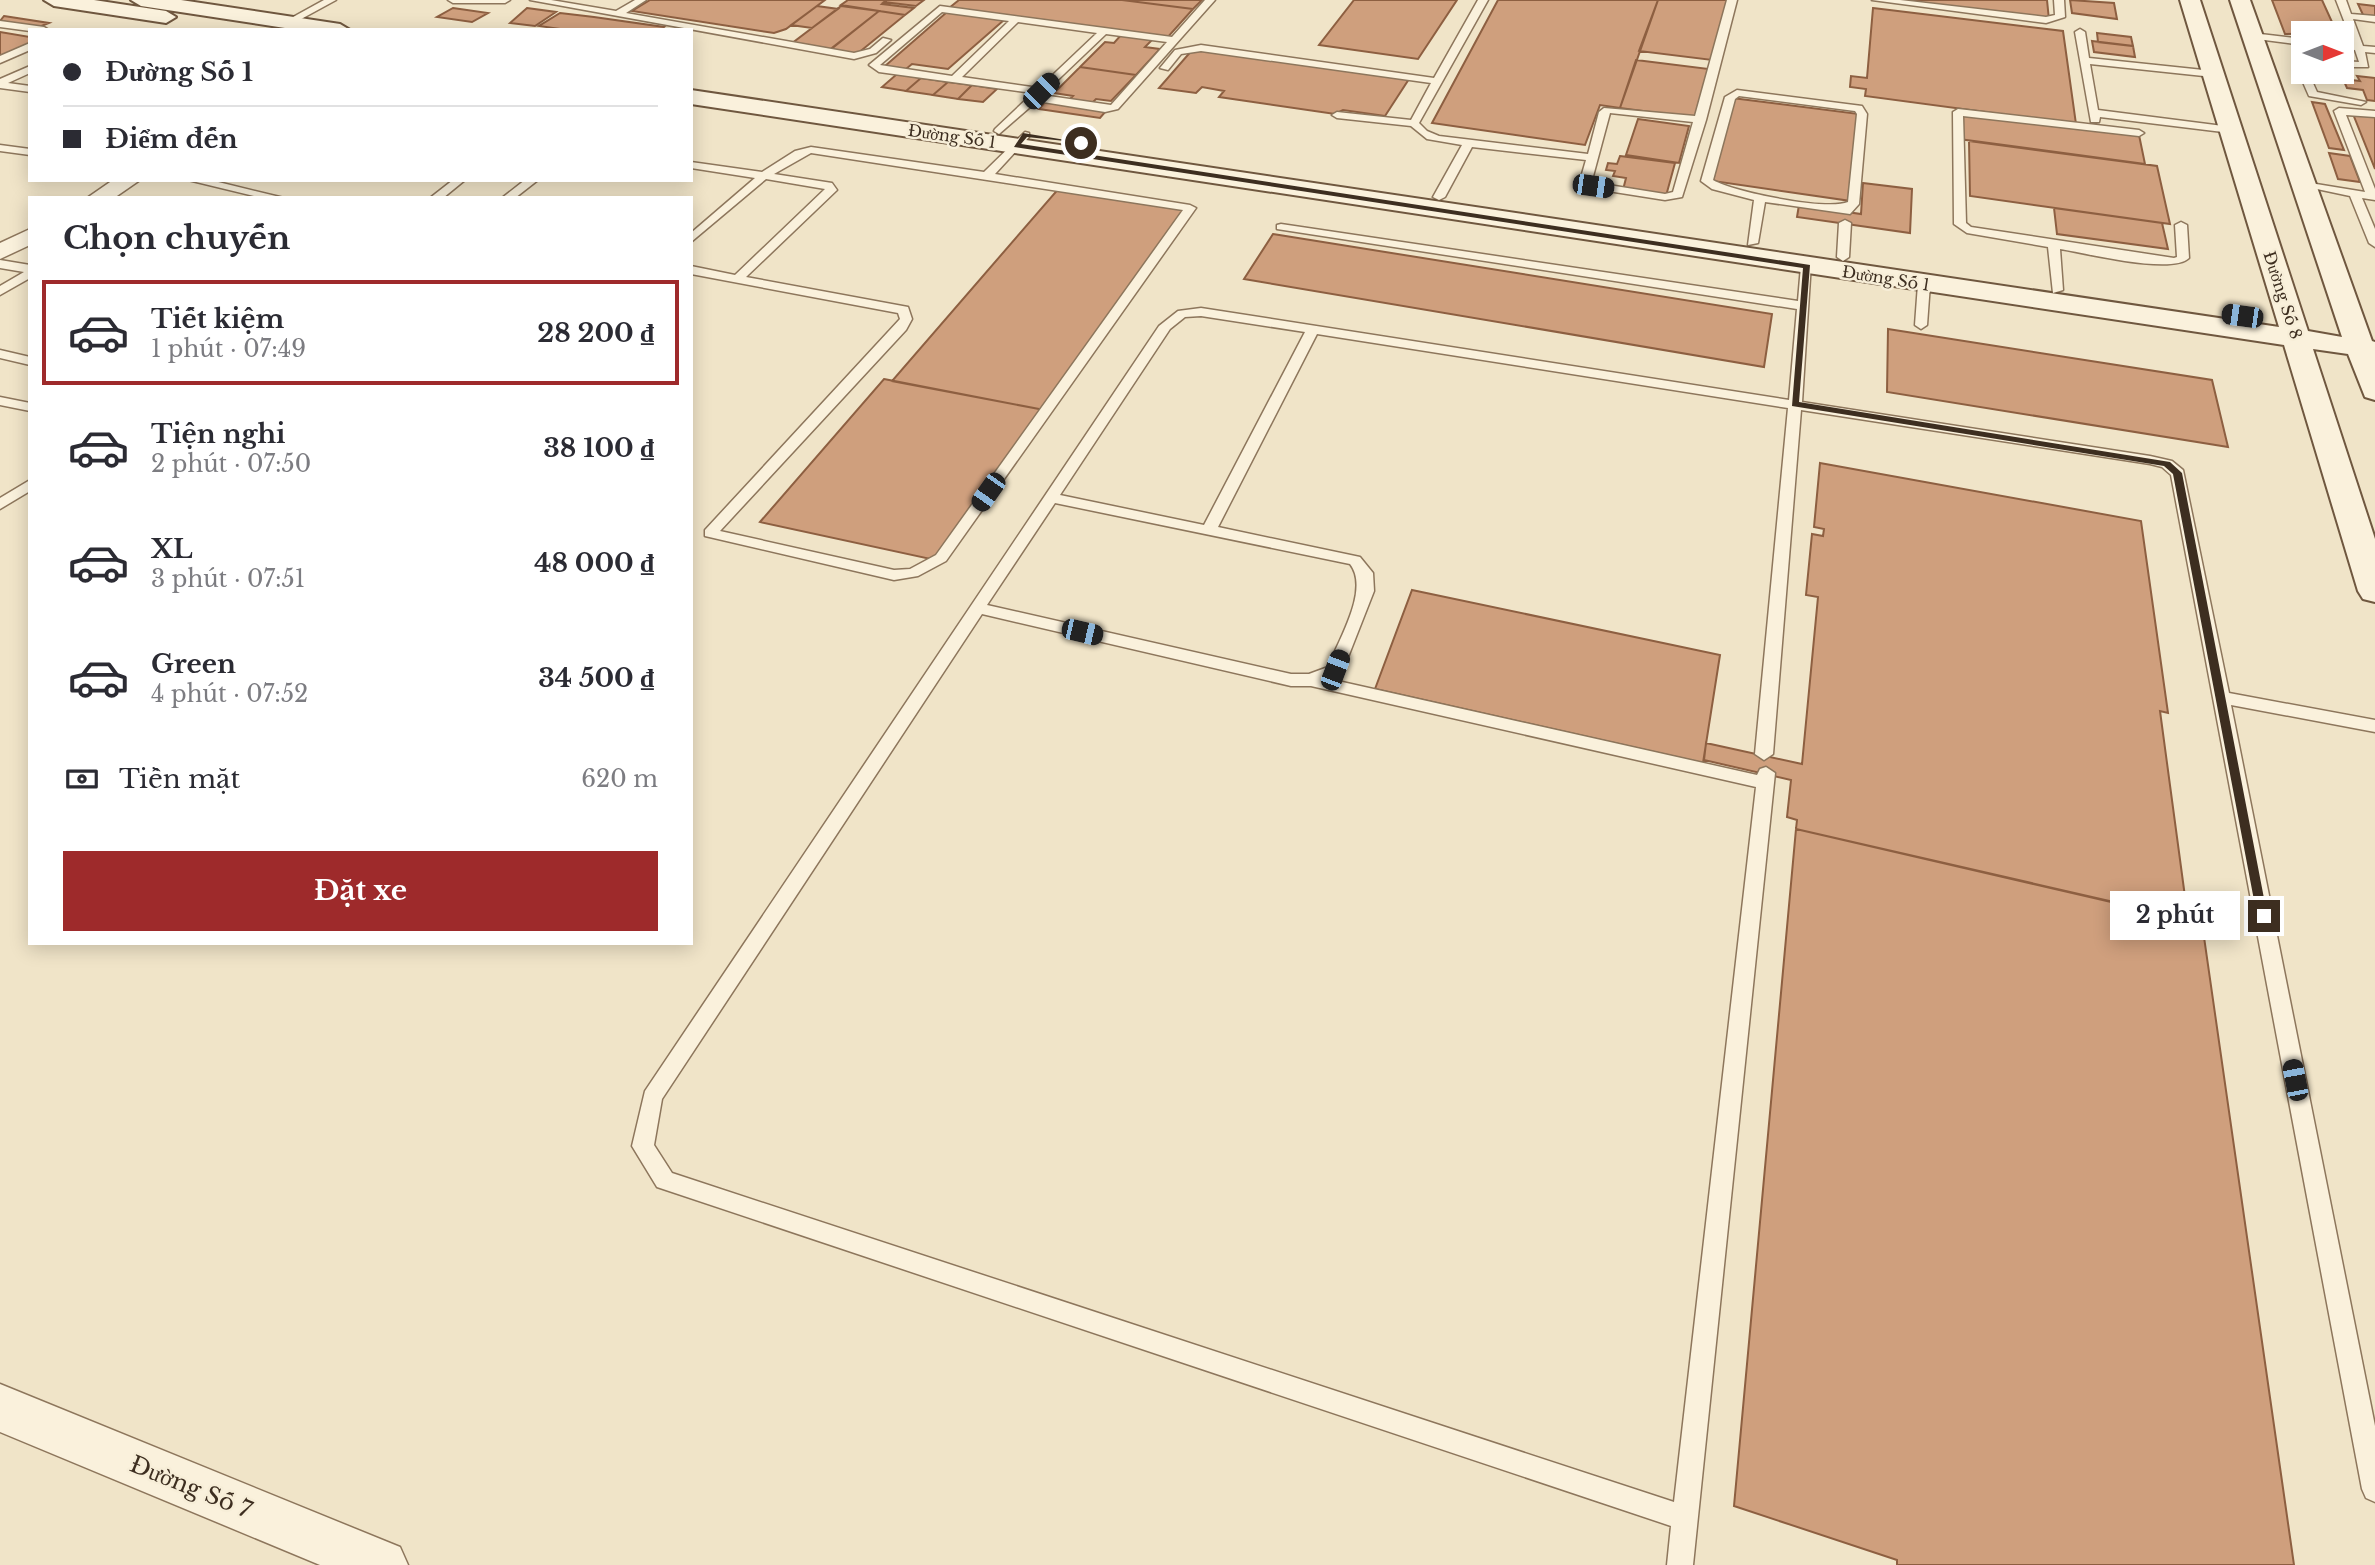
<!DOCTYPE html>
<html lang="vi">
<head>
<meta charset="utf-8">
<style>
	:root { --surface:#fff; --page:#f2f2f3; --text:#2b2b33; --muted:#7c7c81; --line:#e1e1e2; --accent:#9e2a2b }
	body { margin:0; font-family:"Libre Baskerville",serif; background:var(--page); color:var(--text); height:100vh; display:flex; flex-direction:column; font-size:26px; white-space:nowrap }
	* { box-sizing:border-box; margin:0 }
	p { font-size:23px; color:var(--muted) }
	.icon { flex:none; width:38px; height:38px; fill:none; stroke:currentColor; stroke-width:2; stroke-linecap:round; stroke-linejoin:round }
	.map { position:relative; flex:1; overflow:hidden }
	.side { position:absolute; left:28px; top:196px; width:665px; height:749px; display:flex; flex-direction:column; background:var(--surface); border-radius:0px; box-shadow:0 4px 18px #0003 }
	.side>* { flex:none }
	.guide { position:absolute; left:28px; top:28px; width:665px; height:154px; border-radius:0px; box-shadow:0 4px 18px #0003; display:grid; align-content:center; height:154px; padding:0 35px; background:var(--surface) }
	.needle { width:46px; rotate:90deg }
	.buttons { position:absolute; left:2291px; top:21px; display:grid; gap:14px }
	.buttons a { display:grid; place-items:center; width:63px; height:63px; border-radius:0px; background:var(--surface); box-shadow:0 4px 18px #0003; font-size:35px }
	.end { position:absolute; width:32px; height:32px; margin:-16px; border:9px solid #3d2e20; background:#fff; box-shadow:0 0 0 4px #fff }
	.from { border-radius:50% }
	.bubble { position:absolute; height:49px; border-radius:0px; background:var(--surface); box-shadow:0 4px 18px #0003; font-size:23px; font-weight:700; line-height:49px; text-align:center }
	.car { position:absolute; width:21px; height:42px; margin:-21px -10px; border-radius:9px; box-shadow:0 0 5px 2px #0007; background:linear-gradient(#222 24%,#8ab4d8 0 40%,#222 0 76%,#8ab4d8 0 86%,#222 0) }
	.guide b { display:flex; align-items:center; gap:24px; height:66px; font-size:26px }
	.guide b+b { border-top:2px solid var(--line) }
	.guide i { width:18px; height:18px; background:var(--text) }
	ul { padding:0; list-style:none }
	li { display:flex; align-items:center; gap:21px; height:105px; margin:0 14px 10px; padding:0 21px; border:4px solid transparent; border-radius:0px }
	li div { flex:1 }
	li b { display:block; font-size:26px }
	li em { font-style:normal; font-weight:700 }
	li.on { border-color:var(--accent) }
	li>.icon { width:63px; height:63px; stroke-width:1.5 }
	h2 { padding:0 35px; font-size:32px; line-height:84px }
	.pay { display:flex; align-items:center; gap:18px; height:77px; padding:0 35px; font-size:26px }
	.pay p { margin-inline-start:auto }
	.action { display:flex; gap:14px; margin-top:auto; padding:14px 35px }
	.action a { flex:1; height:80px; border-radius:0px; background:var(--accent); color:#fff; font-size:28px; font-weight:700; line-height:80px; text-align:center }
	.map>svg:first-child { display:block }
</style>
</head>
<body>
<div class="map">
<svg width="2375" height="1565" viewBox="0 0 2375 1565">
	<rect width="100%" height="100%" fill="#f0e4c8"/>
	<path fill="#cf9f7d" stroke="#8d5f41" stroke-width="2" d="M 650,0 L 825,0 L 786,29 L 774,33 L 632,11 Z
		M 848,0 L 887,0 L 882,4 L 914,8 L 905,15 L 841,5 Z
		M 887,0 L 924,0 L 916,6 L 884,2 Z
		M 959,0 L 1122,0 L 1193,9 L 1167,38 L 949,8 Z
		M 1122,0 L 1202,0 L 1193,9 Z
		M 1354,0 L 1457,0 L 1418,59 L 1319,45 Z
		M 1498,0 L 1658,0 L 1620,108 L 1600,105 L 1585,145 L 1432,123 Z
		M 1658,0 L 1728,0 L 1712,60 L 1639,51 Z
		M 1884,0 L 2047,0 L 2049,20 Z
		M 2070,0 L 2114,3 L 2117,19 L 2072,13 Z
		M 2272,0 L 2322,0 L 2337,33 L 2285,34 Z
		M 2358,4 L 2375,6 L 2375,18 L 2364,17 Z
		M 817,6 L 838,9 L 812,28 L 791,25 Z
		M 841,6 L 879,11 L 828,51 L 791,44 Z
		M 453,8 L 488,13 L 472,22 L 437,17 Z
		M 527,8 L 556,12 L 535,26 L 510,23 Z
		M 1873,8 L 2063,31 L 2076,124 L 1865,96 L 1866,89 L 1850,87 L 1851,76 L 1867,78 Z
		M 879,11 L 905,15 L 857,54 L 830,50 Z
		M 947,12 L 1004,20 L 948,69 L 912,64 L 906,69 L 885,66 Z
		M 560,13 L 594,17 L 664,27 L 660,30 L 567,30 L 539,26 Z
		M 4,16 L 49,23 L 39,27 L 0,21 Z
		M 0,32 L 30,37 L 30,44 L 0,58 Z
		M 2097,33 L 2131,37 L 2133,46 L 2098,42 Z
		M 1121,35 L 1152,40 L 1145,47 L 1160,49 L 1136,75 L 1080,67 L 1105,42 L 1114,43 Z
		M 2092,41 L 2133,46 L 2135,57 L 2094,52 Z
		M 1193,49 L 1409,79 L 1385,116 L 1343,110 L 1335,114 L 1219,97 L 1224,91 L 1202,87 L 1196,93 L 1159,88 Z
		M 1636,60 L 1709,69 L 1696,118 L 1620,108 Z
		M 1080,67 L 1136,75 L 1111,101 L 1096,99 L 1090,105 L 1067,102 L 1073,96 L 1054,93 Z
		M 897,74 L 921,78 L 906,91 L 882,87 Z
		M 2357,76 L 2375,78 L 2375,101 L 2367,100 L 2363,90 L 2347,88 L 2343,79 L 2360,81 Z
		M 921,78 L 948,82 L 933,95 L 906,91 Z
		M 948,82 L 972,85 L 958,99 L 933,95 Z
		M 972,85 L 997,89 L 983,102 L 958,99 Z
		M 1732,98 L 1859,114 L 1851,201 L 1713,181 Z
		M 1045,102 L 1106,111 L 1100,118 L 1039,109 Z
		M 2312,102 L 2325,104 L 2344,150 L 2329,148 Z
		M 1958,112 L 2139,135 L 2145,164 L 1959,139 Z
		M 2353,114 L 2375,117 L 2375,169 Z
		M 1638,119 L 1689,126 L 1679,163 L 1626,155 Z
		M 1969,141 L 2157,166 L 2170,224 L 1970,196 Z
		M 2329,153 L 2350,156 L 2360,182 L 2338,179 Z
		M 1620,156 L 1675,163 L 1666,196 L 1623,190 L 1626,178 L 1613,176 L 1615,171 L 1606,170 L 1608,163 L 1617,164 Z
		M 1863,183 L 1912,189 L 1910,233 L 1797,217 L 1799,205 L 1861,214 Z
		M 1060,187 L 1190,207 L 1044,410 L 892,381 Z
		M 2054,208 L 2162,223 L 2168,249 L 2057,234 Z
		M 1273,234 L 1772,314 L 1764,367 L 1244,279 Z
		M 1888,329 L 2212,380 L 2228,447 L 1887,392 Z
		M 884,379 L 1044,410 L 935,560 L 760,522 Z
		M 1820,463 L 2141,521 L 2168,713 L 2160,711 L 2188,919 L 1796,829 L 1797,820 L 1787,817 L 1791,780 L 1704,760 L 1706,743 L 1802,764 L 1818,597 L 1806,595 L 1812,534 L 1823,536 L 1824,529 L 1814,527 Z
		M 1412,590 L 1720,655 L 1703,763 L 1375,689 Z
		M 1796,829 L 2202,923 L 2294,1565 L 1897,1565 L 1897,1560 L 1734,1506 Z"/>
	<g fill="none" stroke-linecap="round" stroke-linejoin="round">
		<g stroke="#8d765c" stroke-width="3">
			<path id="lane" d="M 324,0 L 336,0 L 292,24 L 284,22 Z
				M 448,0 L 510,0 L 505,3 L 453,3 Z
				M 530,0 L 551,0 L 616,11 L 635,0 L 646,0 L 626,13 L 854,53 L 870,49 L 883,38 L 891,40 L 876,53 L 854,59 Z
				M 1205,0 L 1215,0 L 1118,109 L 1105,112 L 1037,101 L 999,134 L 994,131 L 995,129 L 1033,93 L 879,72 L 869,65 L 940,6 L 1172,37 ZM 942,12 L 1009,21 L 952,76 L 880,65 ZM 1018,22 L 1097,33 L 1039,88 L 962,77 ZM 1106,34 L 1167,42 L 1111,105 L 1042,95 Z
				M 1478,0 L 1488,0 L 1419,123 L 1427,131 L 1439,136 L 1588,154 L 1599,112 L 1604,108 L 1695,116 L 1727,0 L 1737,0 L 1706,120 L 1682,197 L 1665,200 L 1589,188 L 1580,181 L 1586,160 L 1472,147 L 1445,197 L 1439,200 L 1433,197 L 1462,145 L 1427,139 L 1411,126 L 1337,118 L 1332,115 L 1337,112 L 1411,120 L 1431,83 L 1201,51 L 1181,54 L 1168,70 L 1160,68 L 1175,50 L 1201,45 L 1434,78 ZM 1610,113 L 1693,122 L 1673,192 L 1665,194 L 1596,183 L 1592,180 Z
				M 1872,0 L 1900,0 L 2046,17 L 2055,15 L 2054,0 L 2064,0 L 2065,17 L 2046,23 Z
				M 2336,0 L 2346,0 L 2351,14 L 2375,16 L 2375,22 L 2353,19 L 2363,46 L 2375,47 L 2375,53 L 2365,52 L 2368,67 L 2342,67 L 2342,61 L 2359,62 L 2355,50 L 2342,49 L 2342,43 L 2353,44 Z
				M 0,21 L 44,27 L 49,30 L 30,31 L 0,27 Z
				M 2080,29 L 2085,32 L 2089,58 L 2213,71 L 2218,74 L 2213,77 L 2090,64 L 2098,110 L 2231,127 L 2236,130 L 2231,133 L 2100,117 L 2099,122 L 2091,122 L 2075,32 Z
				M 2252,33 L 2303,39 L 2303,45 L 2249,38 L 2247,36 Z
				M 30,43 L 30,50 L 0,63 L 0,56 Z
				M 2303,60 L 2303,72 L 2308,72 L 2317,92 L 2366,102 L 2361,105 L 2309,96 L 2295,64 Z
				M 30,66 L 30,73 L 8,83 L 30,86 L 30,92 L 0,88 L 0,79 Z
				M 1737,90 L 1862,106 L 1867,114 L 1859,204 L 1850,214 L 1765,202 L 1758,243 L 1748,245 L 1754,200 L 1712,189 L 1701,181 L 1725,97 ZM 1739,96 L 1855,111 L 1857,114 L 1848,202 C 1827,211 1733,192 1713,180 L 1735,99 Z
				M 2339,108 L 2375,111 L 2375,117 L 2346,115 L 2375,189 L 2375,200 L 2362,198 L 2375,229 L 2375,247 L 2369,243 L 2350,196 L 2298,185 L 2304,182 L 2365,192 L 2334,111 Z
				M 1958,109 L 2139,130 L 2144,133 L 2139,136 L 1963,116 L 1966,223 L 1971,227 L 2174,258 L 2177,257 L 2175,225 L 2181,222 L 2187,225 L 2189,258 C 2172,275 2086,253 2060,249 L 2063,290 L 2053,293 L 2048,247 L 1967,233 L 1954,224 L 1953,112 Z
				M 1025,132 L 1029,133 L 1029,137 L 995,174 L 1190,205 L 1196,208 L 946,561 L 918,576 L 894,580 L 705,536 L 705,530 L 900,319 L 898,313 L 691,274 L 691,266 L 735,275 L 825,189 L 766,179 L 691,242 L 691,233 L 755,178 L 691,168 L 691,162 L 762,172 L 795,151 L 811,147 L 984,172 ZM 811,153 L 1183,210 L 936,555 L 910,569 L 894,570 L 720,531 L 906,330 L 912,319 L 908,307 L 746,277 L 837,190 L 832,183 L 774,174 Z
				M 0,145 L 30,149 L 30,155 L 0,151 Z
				M 188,180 L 210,180 L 284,198 L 262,198 Z
				M 453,180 L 465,180 L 443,198 L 430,198 Z
				M 525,180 L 538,180 L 515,198 L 502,198 Z
				M 1845,220 L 1851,223 L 1849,257 L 1843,261 L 1837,257 L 1839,223 Z
				M 1281,224 L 1798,301 L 1801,266 L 1811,263 L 1802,402 L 2150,456 L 2172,461 L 2183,470 L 2229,693 L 2375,720 L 2375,732 L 2231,705 L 2375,1426 L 2375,1502 L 2366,1498 L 2362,1489 L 2171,475 L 2162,467 L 2150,464 L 1801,410 L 1773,754 L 1764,760 L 1755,754 L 1788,408 L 1317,334 L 1218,527 L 1360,557 L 1373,573 L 1374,591 L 1343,670 L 1329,679 L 1757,775 L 1760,769 L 1766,767 L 1775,773 L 1693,1565 L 1667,1565 L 1671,1526 L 657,1187 L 632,1146 L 645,1091 L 1159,326 L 1178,311 L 1201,308 L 1789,400 L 1797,309 L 1277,229 L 1277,225 ZM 1201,316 L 1305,332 L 1204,525 L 1060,495 L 1170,329 L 1185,317 ZM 1055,503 L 1350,564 C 1370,589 1339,639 1328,667 L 1309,674 L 1291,674 L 987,605 ZM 982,614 L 1291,686 L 1311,686 L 1756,787 L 1674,1502 L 672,1173 L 654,1145 L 662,1099 Z
				M 0,260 L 30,265 L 30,278 L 0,295 L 0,286 L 24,272 L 0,268 Z
				M 1924,280 L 1930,284 L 1927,325 L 1921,329 L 1915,325 L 1918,284 Z
				M 0,350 L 30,357 L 30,365 L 0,358 Z
				M 0,397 L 30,403 L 30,411 L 0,405 Z
				M 30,480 L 30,491 L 0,509 L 0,498 Z"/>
		</g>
		<g stroke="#8d765c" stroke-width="3">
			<path id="street" d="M 113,180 L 140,180 L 114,198 L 87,198 Z
				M 30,229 L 30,245 L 0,259 L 0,243 Z
				M 0,1384 L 400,1547 L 408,1565 L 320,1565 L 0,1432 Z"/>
		</g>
		<g stroke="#6f573f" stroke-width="4">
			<path id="secondary" d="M 44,0 L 94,0 L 166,11 L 176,17 L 166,23 L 54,6 Z
				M 131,0 L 181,0 L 340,24 L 350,30 L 298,30 L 141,6 Z
				M 2180,0 L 2200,0 L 2308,331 L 2342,337 L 2230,0 L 2250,0 L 2372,341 L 2375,342 L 2375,400 L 2365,397 L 2348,354 L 2313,349 L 2375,539 L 2375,602 L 2363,599 L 2358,591 L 2284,345 L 691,104 L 691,90 L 2279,327 Z"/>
		</g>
		<use href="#lane" fill="#faf1dc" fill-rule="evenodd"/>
		<use href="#street" fill="#faf1dc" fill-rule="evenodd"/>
		<use href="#secondary" fill="#faf1dc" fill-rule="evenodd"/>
	</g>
	<path fill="#3d2e20" d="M 1023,133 L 1084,143 L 1027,137 L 1021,144 L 1810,265 L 1799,402 L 2170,462 L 2182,473 L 2268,919 L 2259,919 L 2257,916 L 2173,474 L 2164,466 L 1792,406 L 1803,268 L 1014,147 Z"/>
	<g text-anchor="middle" stroke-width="5" stroke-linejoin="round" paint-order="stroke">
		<g font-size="16" fill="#3d2e20" stroke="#f7eed8">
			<text transform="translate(952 136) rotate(8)" y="6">Đường Số 1</text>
			<text transform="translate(1886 278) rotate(9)" y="6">Đường Số 1</text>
			<text transform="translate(2283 295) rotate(72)" y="6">Đường Số 8</text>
		</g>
		<g font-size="23" fill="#3d2e20" stroke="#f7eed8">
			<text transform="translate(191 1487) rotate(22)" y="8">Đường Số 7</text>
		</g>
	</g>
</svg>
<div class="buttons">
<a><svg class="needle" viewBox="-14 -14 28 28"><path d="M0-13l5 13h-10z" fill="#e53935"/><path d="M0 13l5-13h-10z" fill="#7c7c81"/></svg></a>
</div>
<i class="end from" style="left:1081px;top:143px"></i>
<i class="end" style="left:2264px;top:916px"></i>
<div class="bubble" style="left:2110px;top:891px;width:130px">2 phút</div>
<i class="car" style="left:1041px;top:91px;rotate:45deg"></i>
<i class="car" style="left:1593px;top:186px;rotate:98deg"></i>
<i class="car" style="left:2242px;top:316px;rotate:278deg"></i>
<i class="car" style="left:988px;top:492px;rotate:215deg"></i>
<i class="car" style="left:1082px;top:632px;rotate:103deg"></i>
<i class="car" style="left:1335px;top:670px;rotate:21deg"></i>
<i class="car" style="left:2295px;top:1080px;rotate:349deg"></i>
<div class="guide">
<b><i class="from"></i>Đường Số 1</b>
<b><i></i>Điểm đến</b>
</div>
<section class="side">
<h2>Chọn chuyến</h2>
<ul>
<li class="on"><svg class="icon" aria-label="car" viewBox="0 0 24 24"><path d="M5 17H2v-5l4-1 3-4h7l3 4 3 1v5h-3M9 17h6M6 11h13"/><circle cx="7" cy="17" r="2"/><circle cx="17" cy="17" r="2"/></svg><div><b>Tiết kiệm</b><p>1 phút · 07:49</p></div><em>28 200 ₫</em></li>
<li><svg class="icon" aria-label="car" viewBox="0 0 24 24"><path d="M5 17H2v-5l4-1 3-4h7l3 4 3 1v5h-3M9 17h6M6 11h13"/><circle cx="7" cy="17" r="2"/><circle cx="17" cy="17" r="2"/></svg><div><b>Tiện nghi</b><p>2 phút · 07:50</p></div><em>38 100 ₫</em></li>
<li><svg class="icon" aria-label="car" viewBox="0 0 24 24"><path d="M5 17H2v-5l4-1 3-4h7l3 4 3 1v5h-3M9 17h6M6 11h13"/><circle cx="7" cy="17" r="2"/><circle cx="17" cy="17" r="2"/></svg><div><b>XL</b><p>3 phút · 07:51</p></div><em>48 000 ₫</em></li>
<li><svg class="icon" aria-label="car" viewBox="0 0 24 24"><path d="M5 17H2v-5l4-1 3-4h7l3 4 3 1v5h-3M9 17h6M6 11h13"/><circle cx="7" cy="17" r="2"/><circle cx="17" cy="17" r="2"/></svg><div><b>Green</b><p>4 phút · 07:52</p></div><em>34 500 ₫</em></li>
</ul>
<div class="pay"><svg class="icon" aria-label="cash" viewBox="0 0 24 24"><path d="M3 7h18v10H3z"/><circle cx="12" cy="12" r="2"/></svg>Tiền mặt<p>620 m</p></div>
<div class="action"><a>Đặt xe</a></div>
</section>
</div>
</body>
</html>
